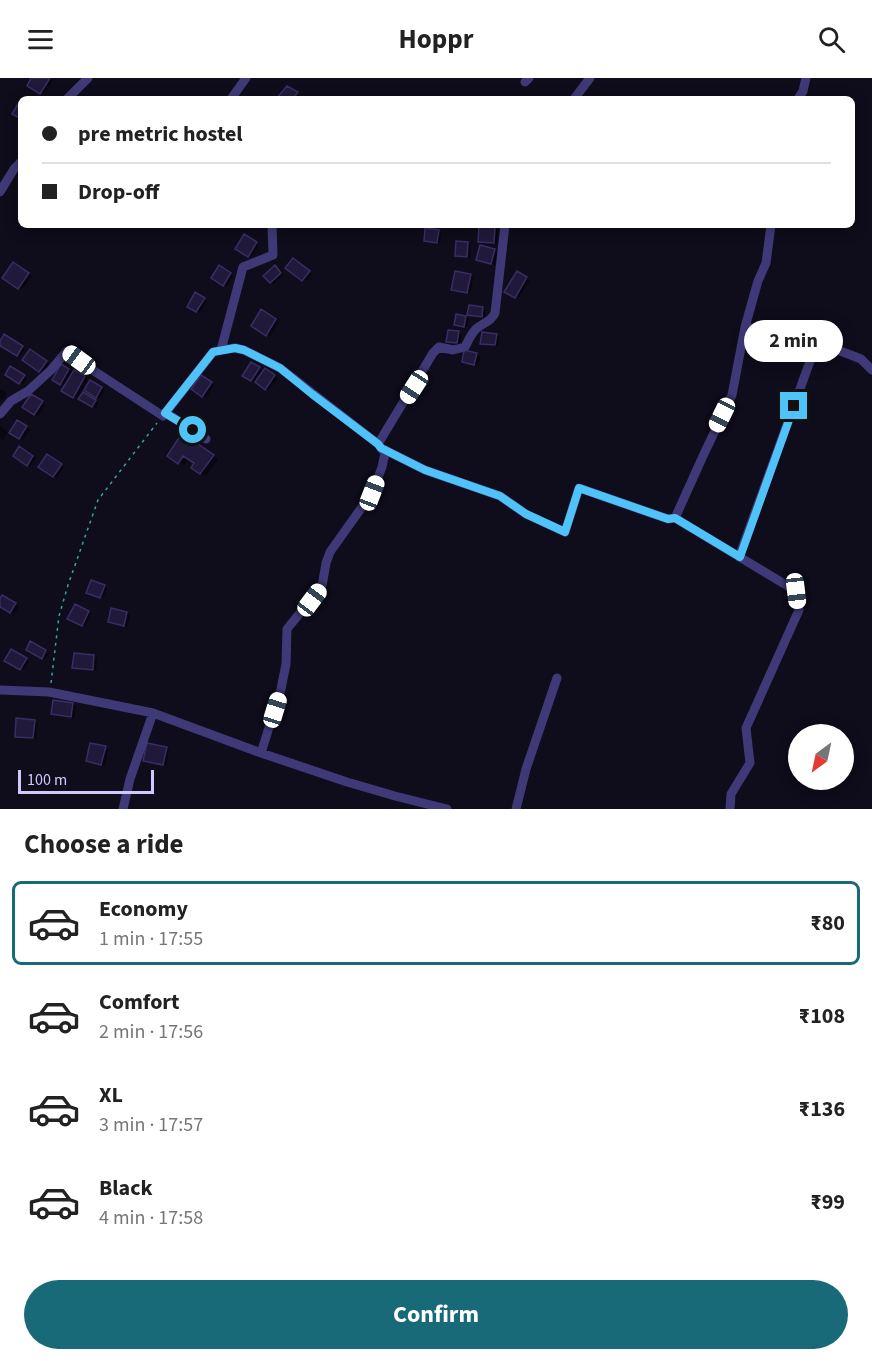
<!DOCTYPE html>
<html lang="en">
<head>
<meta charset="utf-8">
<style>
	:root { --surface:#fff; --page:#f2f2f2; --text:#222; --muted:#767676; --line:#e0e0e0; --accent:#196a78 }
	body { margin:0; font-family:"Source Sans 3",sans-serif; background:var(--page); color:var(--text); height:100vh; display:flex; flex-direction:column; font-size:22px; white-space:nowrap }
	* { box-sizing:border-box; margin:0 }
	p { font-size:20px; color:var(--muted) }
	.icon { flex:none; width:33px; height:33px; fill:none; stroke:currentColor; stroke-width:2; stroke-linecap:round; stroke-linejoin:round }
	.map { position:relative; height:731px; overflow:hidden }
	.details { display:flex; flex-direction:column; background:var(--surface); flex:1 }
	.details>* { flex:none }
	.hud { position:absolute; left:18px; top:18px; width:837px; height:132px; border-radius:9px; box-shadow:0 3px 15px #0003; display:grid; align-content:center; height:132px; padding:0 24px; background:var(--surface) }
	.needle { width:39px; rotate:213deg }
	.buttons { position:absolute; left:788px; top:646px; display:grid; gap:12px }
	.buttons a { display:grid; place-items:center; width:66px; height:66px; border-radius:50%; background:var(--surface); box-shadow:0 3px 15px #0003; font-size:30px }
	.scale { position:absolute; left:18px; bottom:15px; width:136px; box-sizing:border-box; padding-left:6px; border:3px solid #d1c9fc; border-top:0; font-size:16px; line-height:21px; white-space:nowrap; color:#d1c9fc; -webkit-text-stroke:4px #0f0c1b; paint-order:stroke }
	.end { position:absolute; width:27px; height:27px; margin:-14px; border:8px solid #4fc3f7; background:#111; box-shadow:0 0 0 3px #111 }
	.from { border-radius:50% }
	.bubble { position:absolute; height:42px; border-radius:21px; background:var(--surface); box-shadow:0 3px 15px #0003; font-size:20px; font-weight:700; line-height:42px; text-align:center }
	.car { position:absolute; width:18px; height:36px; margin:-18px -9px; border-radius:8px; box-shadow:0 0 4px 2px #0007; background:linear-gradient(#fff 24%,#345 0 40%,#fff 0 76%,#345 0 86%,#fff 0) }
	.hud b { display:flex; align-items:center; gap:21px; height:57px; font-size:22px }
	.hud b+b { border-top:2px solid var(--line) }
	.hud i { width:15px; height:15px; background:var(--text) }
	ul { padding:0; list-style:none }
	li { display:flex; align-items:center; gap:18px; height:84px; margin:0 12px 9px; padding:0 12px; border:3px solid transparent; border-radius:9px }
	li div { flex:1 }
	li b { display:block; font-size:22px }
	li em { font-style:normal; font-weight:700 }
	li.active { border-color:var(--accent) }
	li>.icon { width:54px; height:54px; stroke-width:1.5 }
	h2 { padding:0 24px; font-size:27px; line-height:72px }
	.primary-button { display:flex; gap:12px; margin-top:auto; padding:12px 24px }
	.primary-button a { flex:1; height:69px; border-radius:36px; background:var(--accent); color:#fff; font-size:24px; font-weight:700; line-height:69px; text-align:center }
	header { display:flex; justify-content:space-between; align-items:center; height:78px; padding:0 24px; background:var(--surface); font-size:27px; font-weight:700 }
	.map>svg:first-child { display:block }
</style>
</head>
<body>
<header><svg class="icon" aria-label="menu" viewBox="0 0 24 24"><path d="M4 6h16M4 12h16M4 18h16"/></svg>Hoppr<svg class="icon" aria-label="search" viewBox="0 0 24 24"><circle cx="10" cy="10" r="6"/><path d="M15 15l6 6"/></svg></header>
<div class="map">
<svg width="872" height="731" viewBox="0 0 872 731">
	<rect width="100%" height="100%" fill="#0f0c1b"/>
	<path fill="#0007" d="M 33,0 L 50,0 L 53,2 L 44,16 L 29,7 Z
		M 287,10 L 300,17 L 297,21 L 278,21 Z
		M 494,150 L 498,152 L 497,166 L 483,165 L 480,163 Z
		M 438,154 L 441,155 L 440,165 L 428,164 L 425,162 Z
		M 245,158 L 259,167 L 252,179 L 237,170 Z
		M 468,165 L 471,167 L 470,180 L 460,179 L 456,177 Z
		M 495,173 L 498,175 L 495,187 L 478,181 Z
		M 296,184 L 312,196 L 306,203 L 287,190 Z
		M 14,186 L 32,198 L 22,211 L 4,199 Z
		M 219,189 L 233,198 L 227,208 L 213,199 Z
		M 275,189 L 284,197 L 274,206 L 271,204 Z
		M 517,195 L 530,202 L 519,220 L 507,213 Z
		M 470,197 L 473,199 L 471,214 L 455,211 Z
		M 196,217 L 207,223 L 200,235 L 189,228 Z
		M 483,230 L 486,232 L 485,239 L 472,238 L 469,236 Z
		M 262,233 L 279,244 L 270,258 L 253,247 Z
		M 466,240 L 469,241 L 467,249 L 459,248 Z
		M 458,255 L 462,257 L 460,266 L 448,263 Z
		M 496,257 L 499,259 L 498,268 L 485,267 L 482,265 Z
		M 4,258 L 25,271 L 20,278 L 0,266 Z
		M 30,273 L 49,286 L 43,295 L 40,293 Z
		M 476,276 L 480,278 L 478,287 L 463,283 Z
		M 252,286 L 264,294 L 265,292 L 278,300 L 269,312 L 255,303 L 255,304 L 244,297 Z
		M 62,288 L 88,301 L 77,320 L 63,312 L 66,308 L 54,301 Z
		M 11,290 L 27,300 L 23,306 L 7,296 Z
		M 201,299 L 214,307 L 206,320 L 193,311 Z
		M 91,304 L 105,312 L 100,320 L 86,312 Z
		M 0,311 L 7,315 L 3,322 L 0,320 Z
		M 83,316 L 98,325 L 96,330 L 80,321 Z
		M 31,318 L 45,327 L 38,338 L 24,329 Z
		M 17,344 L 30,351 L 23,362 L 11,354 Z
		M 0,348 L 8,354 L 3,362 L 0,360 Z
		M 188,360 L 218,381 L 206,398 L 193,389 L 196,385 L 189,380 L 184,387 L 179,384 Z
		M 20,370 L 36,380 L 30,388 L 15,377 Z
		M 47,378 L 64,389 L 56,400 L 40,389 Z
		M 104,508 L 107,510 L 103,520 L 91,516 Z
		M 3,519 L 19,528 L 14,536 L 0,527 L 0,523 Z
		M 75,528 L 91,536 L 85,548 L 69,540 Z
		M 112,532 L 130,537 L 127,549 L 112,545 Z
		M 31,565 L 49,576 L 45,581 L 28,571 Z
		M 11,573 L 29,583 L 24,592 L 6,583 Z
		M 94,579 L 97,580 L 96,593 L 77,591 L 74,589 Z
		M 72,626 L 76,628 L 74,640 L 56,637 L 52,636 Z
		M 34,643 L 38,645 L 36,661 L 20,660 L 17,658 Z
		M 105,670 L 108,672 L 105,688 L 91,684 Z
		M 166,670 L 169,672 L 166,688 L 145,682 Z"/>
	<path fill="#21193a" stroke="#3a2d65" stroke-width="1.5" d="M 31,0 L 50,0 L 40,16 L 27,8 Z
		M 287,8 L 298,14 L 293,21 L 276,21 Z
		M 21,21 L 21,41 L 12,36 Z
		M 479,148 L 495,149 L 494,165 L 478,164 Z
		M 425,150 L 439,152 L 437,165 L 424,163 Z
		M 244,156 L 257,164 L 248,179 L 235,171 Z
		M 456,163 L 468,164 L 467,179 L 455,178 Z
		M 480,167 L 495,171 L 491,186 L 476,182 Z
		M 293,180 L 310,193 L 302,203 L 285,190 Z
		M 13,184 L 29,195 L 18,211 L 2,200 Z
		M 219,187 L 231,195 L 223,208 L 211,200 Z
		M 275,187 L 281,195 L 270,205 L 263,198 Z
		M 455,193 L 471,196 L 467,215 L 451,212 Z
		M 517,193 L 527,199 L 515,220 L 504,214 Z
		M 195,214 L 205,220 L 196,234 L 187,229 Z
		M 469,227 L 483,229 L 482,239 L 467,237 Z
		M 261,231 L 276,241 L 266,258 L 251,248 Z
		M 456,236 L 466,238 L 464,249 L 454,247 Z
		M 448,252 L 459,253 L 457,265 L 446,264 Z
		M 482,254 L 497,256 L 495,267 L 480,266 Z
		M 4,256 L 23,268 L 17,278 L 0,268 L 0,263 Z
		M 30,271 L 47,283 L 39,294 L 22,282 Z
		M 464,272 L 477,275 L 474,287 L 462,284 Z
		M 251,284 L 260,289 L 251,303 L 242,298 Z
		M 61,286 L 69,291 L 60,307 L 52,302 Z
		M 10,288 L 25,297 L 19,306 L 5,297 Z
		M 265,290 L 275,297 L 265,312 L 255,304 Z
		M 74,292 L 85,298 L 73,320 L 61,313 Z
		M 201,297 L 212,304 L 202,319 L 191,311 Z
		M 90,302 L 102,309 L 96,320 L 84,312 Z
		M 83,314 L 96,322 L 92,329 L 78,321 Z
		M 31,316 L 43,323 L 34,337 L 22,329 Z
		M 17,342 L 27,348 L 19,361 L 9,355 Z
		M 182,355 L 214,377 L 200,396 L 191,390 L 194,385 L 183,378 L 178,386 L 167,378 Z
		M 19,368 L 33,378 L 27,388 L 13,378 Z
		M 47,376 L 62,386 L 53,399 L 38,389 Z
		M 91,502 L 105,507 L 100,520 L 86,515 Z
		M 2,517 L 16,525 L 10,535 L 0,529 L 0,520 Z
		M 75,526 L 89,533 L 82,548 L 67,541 Z
		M 111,530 L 127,534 L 124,548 L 108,544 Z
		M 30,563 L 46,572 L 42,581 L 26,572 Z
		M 11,571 L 27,580 L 20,592 L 4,583 Z
		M 74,575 L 94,577 L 93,592 L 72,590 Z
		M 53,622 L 73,625 L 71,639 L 51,636 Z
		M 16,640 L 35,642 L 33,660 L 15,659 Z
		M 90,665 L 106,668 L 101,687 L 86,683 Z
		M 147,665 L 167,669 L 163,687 L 143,683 Z"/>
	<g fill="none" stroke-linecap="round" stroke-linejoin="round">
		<path stroke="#34a5a3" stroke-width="1.5" stroke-dasharray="3 4.5" stroke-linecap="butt" d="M 51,605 L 59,538 L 68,507 L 98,422 L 157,345"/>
		<path stroke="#3f3a77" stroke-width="9" d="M 525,4 L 529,0
			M 67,21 L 88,0
			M 231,21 L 246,0
			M 574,21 L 590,0
			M 798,21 L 803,13 L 806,0
			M 0,114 L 14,91 L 21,84
			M 272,147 L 273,177 L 243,189 L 221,272 L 235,270 L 244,272 L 280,290 L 378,366
			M 745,249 L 817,264 L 861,281 L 872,292
			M 165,335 L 174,340 L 206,361
			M 0,336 L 11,323 L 28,313 L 51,292 L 67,273 L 91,291 L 163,338 L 213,274 L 221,272
			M 381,370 L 425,392 L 500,418 L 526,436 L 565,454 L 579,410 L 668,441 L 675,440
			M 739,479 L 817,264
			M 0,612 L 49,614 L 153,635 L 261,675 L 347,704 L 395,718 L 447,731
			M 261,675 L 281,611 L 286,586 L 287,551 L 322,508 L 326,485 L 330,474 L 372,415 L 382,389 L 385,375 L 378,366 L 433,275 L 439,269 L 453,272 L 465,269 C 468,263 471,256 476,251 C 483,245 491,244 495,235 L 505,147
			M 123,731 L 130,701 L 153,635
			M 516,731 L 526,691 L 557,600
			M 730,731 L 731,716 L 750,685 L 746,650 L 799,532 L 796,513 L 675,440 L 703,378 L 732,317 L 745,249 L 758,203 L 766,185 L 771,147"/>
	</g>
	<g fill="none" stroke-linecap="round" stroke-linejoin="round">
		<path stroke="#4fc3f7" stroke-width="8" d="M 193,352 L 165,335 L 213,274 L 235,270 L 244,272 L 280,290 L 312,316 L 378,366 L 381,370 L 425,392 L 500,418 L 526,436 L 565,454 L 579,410 L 668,441 L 675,440 L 740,479 L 794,328"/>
	</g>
</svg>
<div class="buttons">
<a><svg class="needle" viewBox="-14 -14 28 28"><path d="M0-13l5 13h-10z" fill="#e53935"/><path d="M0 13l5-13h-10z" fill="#767676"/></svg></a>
</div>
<div class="scale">100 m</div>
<i class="end from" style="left:193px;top:352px"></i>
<i class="end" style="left:794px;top:328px"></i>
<div class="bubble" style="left:744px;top:242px;width:99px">2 min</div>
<i class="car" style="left:79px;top:282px;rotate:306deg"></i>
<i class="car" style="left:414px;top:309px;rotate:213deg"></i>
<i class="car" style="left:722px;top:337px;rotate:206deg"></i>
<i class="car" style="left:372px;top:415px;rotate:21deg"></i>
<i class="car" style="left:796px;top:513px;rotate:173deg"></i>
<i class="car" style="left:312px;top:522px;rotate:37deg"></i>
<i class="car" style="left:275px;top:632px;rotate:17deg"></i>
<div class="hud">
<b><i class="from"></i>pre metric hostel</b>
<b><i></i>Drop-off</b>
</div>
</div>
<section class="details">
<h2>Choose a ride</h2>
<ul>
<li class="active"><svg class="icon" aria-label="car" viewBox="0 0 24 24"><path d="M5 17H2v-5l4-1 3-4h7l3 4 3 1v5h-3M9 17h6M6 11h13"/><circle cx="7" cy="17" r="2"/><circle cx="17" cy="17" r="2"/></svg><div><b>Economy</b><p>1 min · 17:55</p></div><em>₹80</em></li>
<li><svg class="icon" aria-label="car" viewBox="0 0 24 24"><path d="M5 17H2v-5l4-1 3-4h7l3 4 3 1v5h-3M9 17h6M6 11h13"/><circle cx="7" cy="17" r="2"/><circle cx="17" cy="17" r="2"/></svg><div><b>Comfort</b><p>2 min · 17:56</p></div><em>₹108</em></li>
<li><svg class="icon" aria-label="car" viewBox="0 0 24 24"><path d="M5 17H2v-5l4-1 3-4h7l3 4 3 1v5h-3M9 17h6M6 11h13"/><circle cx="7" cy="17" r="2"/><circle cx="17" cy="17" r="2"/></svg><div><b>XL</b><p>3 min · 17:57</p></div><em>₹136</em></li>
<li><svg class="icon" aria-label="car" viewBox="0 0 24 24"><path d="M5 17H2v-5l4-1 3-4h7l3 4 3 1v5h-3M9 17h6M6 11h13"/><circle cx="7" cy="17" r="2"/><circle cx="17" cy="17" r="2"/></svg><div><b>Black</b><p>4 min · 17:58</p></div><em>₹99</em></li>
</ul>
<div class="primary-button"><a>Confirm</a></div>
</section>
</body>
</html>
